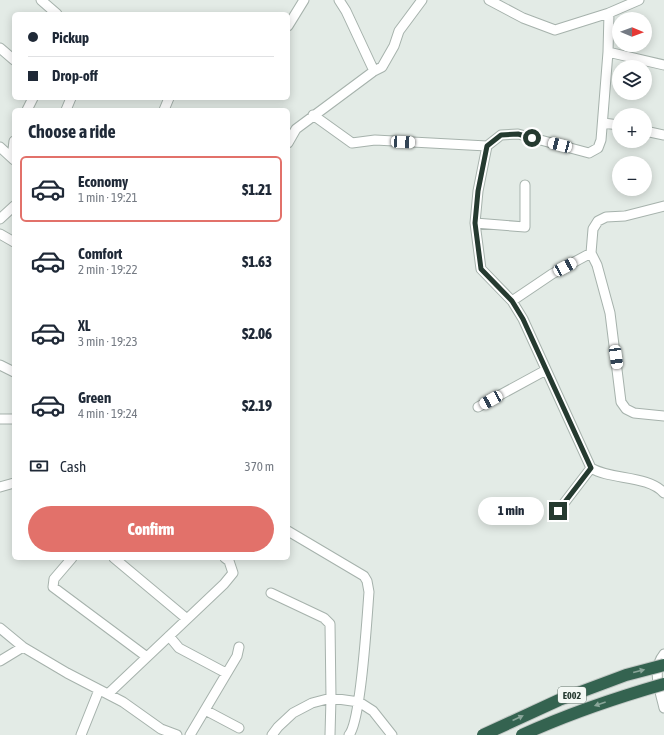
<!DOCTYPE html>
<html lang="en">
<head>
<meta charset="utf-8">
<style>
	:root { --surface:#fff; --page:#f2f2f3; --text:#1f2937; --muted:#747a83; --line:#e0e1e3; --accent:#e2716a }
	body { margin:0; font-family:"Asap Condensed",sans-serif; background:var(--page); color:var(--text); height:100vh; display:flex; flex-direction:column; font-size:15px; white-space:nowrap }
	* { box-sizing:border-box; margin:0 }
	p { font-size:13px; color:var(--muted) }
	.icon { flex:none; width:22px; height:22px; fill:none; stroke:currentColor; stroke-width:2; stroke-linecap:round; stroke-linejoin:round }
	.map { position:relative; flex:1; overflow:hidden }
	.side { position:absolute; left:12px; top:108px; width:278px; height:452px; display:flex; flex-direction:column; background:var(--surface); border-radius:6px; box-shadow:0 2px 10px #0003 }
	.side>* { flex:none }
	.guide { position:absolute; left:12px; top:12px; width:278px; height:88px; border-radius:6px; box-shadow:0 2px 10px #0003; display:grid; align-content:center; height:88px; padding:0 16px; background:var(--surface) }
	.needle { width:26px; rotate:91deg }
	.buttons { position:absolute; left:612px; top:12px; display:grid; gap:8px }
	.buttons a { display:grid; place-items:center; width:40px; height:40px; border-radius:50%; background:var(--surface); box-shadow:0 2px 10px #0003; font-size:20px }
	.end { position:absolute; width:18px; height:18px; margin:-9px; border:5px solid #253a30; background:#fff; box-shadow:0 0 0 2px #fff }
	.from { border-radius:50% }
	.bubble { position:absolute; height:28px; border-radius:14px; background:var(--surface); box-shadow:0 2px 10px #0003; font-size:13px; font-weight:800; line-height:28px; text-align:center }
	.car { position:absolute; width:12px; height:24px; margin:-12px -6px; border-radius:5px; box-shadow:0 0 3px 1px #0007; background:linear-gradient(#fff 24%,#345 0 40%,#fff 0 76%,#345 0 86%,#fff 0) }
	.guide b { display:flex; align-items:center; gap:14px; height:38px; font-size:15px }
	.guide b+b { border-top:1px solid var(--line) }
	.guide i { width:10px; height:10px; background:var(--text) }
	ul { padding:0; list-style:none }
	li { display:flex; align-items:center; gap:12px; height:66px; margin:0 8px 6px; padding:0 8px; border:2px solid transparent; border-radius:6px }
	li div { flex:1 }
	li b { display:block; font-size:15px }
	li em { font-style:normal; font-weight:800 }
	li.active { border-color:var(--accent) }
	li>.icon { width:36px; height:36px; stroke-width:1.5 }
	h2 { padding:0 16px; font-size:18px; line-height:48px }
	.pay { display:flex; align-items:center; gap:10px; height:44px; padding:0 16px; font-size:15px }
	.pay p { margin-inline-start:auto }
	.button { display:flex; gap:8px; margin-top:auto; padding:8px 16px }
	.button a { flex:1; height:46px; border-radius:24px; background:var(--accent); color:#fff; font-size:16px; font-weight:800; line-height:46px; text-align:center }
	.map>svg:first-child { display:block }
</style>
</head>
<body>
<div class="map">
<svg width="664" height="735" viewBox="0 0 664 735">
	<rect width="100%" height="100%" fill="#e3ebe6"/>
	<g fill="none" stroke-linecap="round" stroke-linejoin="round">
		<g stroke="#a6b2ac" stroke-width="11">
			<path id="minor" d="M 41,0 L 57,14
				M 489,0 L 523,18 L 555,30 L 609,13
				M 639,0 L 609,13 L 608,52 L 664,65
				M 288,26 L 304,0
				M 0,48 L 14,60
				M 374,71 L 382,67 L 394,46 L 399,31 L 422,0
				M 27,110 L 33,98
				M 66,110 L 71,98
				M 164,110 L 169,98
				M 313,115 L 352,143 L 375,140 L 487,146 L 478,191 L 475,223 L 481,269 L 512,301 L 552,274 L 591,253 L 593,229 L 598,221 L 606,217 L 625,216 L 664,206
				M 603,123 L 619,125
				M 645,131 L 664,135
				M 288,143 L 296,129 L 374,71 L 346,11 L 339,0
				M 487,146 L 501,135 L 518,134 L 589,153 L 598,148 L 601,140 L 608,52
				M 0,147 L 14,160
				M 12,158 L 14,141
				M 0,219 L 14,206
				M 475,223 L 525,227 L 525,185
				M 0,234 L 14,242
				M 591,253 L 597,265 L 610,313 L 621,402 L 626,409 L 634,413 L 664,416
				M 512,301 L 523,319 L 591,468 C 610,480 648,475 664,493
				M 0,365 L 14,372
				M 478,407 L 546,370
				M 0,419 L 14,419
				M 0,487 L 14,483
				M 558,511 L 591,468
				M 288,531 L 364,576 L 367,581 L 369,592 C 367,617 361,721 349,735
				M 72,558 L 54,579 L 53,587 L 147,657
				M 114,558 L 187,619
				M 271,593 L 324,618 L 330,624 L 331,698 L 330,735
				M 0,628 L 23,647 L 67,673 L 123,702 L 161,729 L 177,735
				M 169,636 L 179,648 L 226,673
				M 664,654 C 651,670 660,690 664,708
				M 0,661 L 23,647
				M 108,694 L 224,584 L 233,573 L 229,561 L 225,558
				M 205,710 L 239,728
				M 81,735 L 99,690
				M 190,735 L 237,656 L 239,647
				M 272,735 L 278,727 L 293,713 L 312,703 L 331,698 L 359,702 L 373,711 L 392,735"/>
		</g>
		<use href="#minor" stroke="#fff" stroke-width="9"/>
		<g stroke="#c2c8c5" stroke-width="14" stroke-linecap="butt">
			<path id="motorway-bridge" d="M 483,735 L 559,700 L 626,675 L 664,665
				M 522,735 C 568,714 615,698 664,684"/>
		</g>
		<use href="#motorway-bridge" stroke="#346350" stroke-width="12"/>
	</g>
	<defs><path id="oneway-solid" d="M-6-.8H1V-3.2L6.5 0L1 3.2V.8H-6Z"/></defs>
	<g fill="#8aa69a">
		<use href="#oneway-solid" transform="translate(639 671) rotate(-14)"/>
		<use href="#oneway-solid" transform="translate(600 704) rotate(161)"/>
		<use href="#oneway-solid" transform="translate(518 718) rotate(-25)"/>
	</g>
	<g fill="none" stroke-linecap="round" stroke-linejoin="round">
		<path stroke="#253a30" stroke-width="5" d="M 532,138 L 518,134 L 501,135 L 487,146 L 478,191 L 475,223 L 481,269 L 512,301 L 523,319 L 591,468 L 558,511"/>
	</g>
	<g text-anchor="middle" stroke-width="3.5" stroke-linejoin="round" paint-order="stroke">
		<rect fill="#f3f8f4" stroke="#63736b" stroke-width="1" x="558" y="687" width="28" height="16" rx="3"/>
		<g font-size="10" font-weight="bold" fill="#253a30">
			<text x="572" y="699">E002</text>
		</g>
	</g>
</svg>
<div class="buttons">
<a><svg class="needle" viewBox="-14 -14 28 28"><path d="M0-13l5 13h-10z" fill="#e53935"/><path d="M0 13l5-13h-10z" fill="#747a83"/></svg></a>
<a><svg class="icon" aria-label="layers" viewBox="0 0 24 24"><path d="M12 4l9 5-9 5-9-5zM3 14l9 5 9-5"/></svg></a>
<a>+</a>
<a>−</a>
</div>
<i class="end from" style="left:532px;top:138px"></i>
<i class="end" style="left:558px;top:511px"></i>
<div class="bubble" style="left:478px;top:497px;width:66px">1 min</div>
<i class="car" style="left:403px;top:142px;rotate:93deg"></i>
<i class="car" style="left:560px;top:145px;rotate:285deg"></i>
<i class="car" style="left:565px;top:267px;rotate:62deg"></i>
<i class="car" style="left:616px;top:357px;rotate:172deg"></i>
<i class="car" style="left:491px;top:400px;rotate:241deg"></i>
<div class="guide">
<b><i class="from"></i>Pickup</b>
<b><i></i>Drop-off</b>
</div>
<section class="side">
<h2>Choose a ride</h2>
<ul>
<li class="active"><svg class="icon" aria-label="car" viewBox="0 0 24 24"><path d="M5 17H2v-5l4-1 3-4h7l3 4 3 1v5h-3M9 17h6M6 11h13"/><circle cx="7" cy="17" r="2"/><circle cx="17" cy="17" r="2"/></svg><div><b>Economy</b><p>1 min · 19:21</p></div><em>$1.21</em></li>
<li><svg class="icon" aria-label="car" viewBox="0 0 24 24"><path d="M5 17H2v-5l4-1 3-4h7l3 4 3 1v5h-3M9 17h6M6 11h13"/><circle cx="7" cy="17" r="2"/><circle cx="17" cy="17" r="2"/></svg><div><b>Comfort</b><p>2 min · 19:22</p></div><em>$1.63</em></li>
<li><svg class="icon" aria-label="car" viewBox="0 0 24 24"><path d="M5 17H2v-5l4-1 3-4h7l3 4 3 1v5h-3M9 17h6M6 11h13"/><circle cx="7" cy="17" r="2"/><circle cx="17" cy="17" r="2"/></svg><div><b>XL</b><p>3 min · 19:23</p></div><em>$2.06</em></li>
<li><svg class="icon" aria-label="car" viewBox="0 0 24 24"><path d="M5 17H2v-5l4-1 3-4h7l3 4 3 1v5h-3M9 17h6M6 11h13"/><circle cx="7" cy="17" r="2"/><circle cx="17" cy="17" r="2"/></svg><div><b>Green</b><p>4 min · 19:24</p></div><em>$2.19</em></li>
</ul>
<div class="pay"><svg class="icon" aria-label="cash" viewBox="0 0 24 24"><path d="M3 7h18v10H3z"/><circle cx="12" cy="12" r="2"/></svg>Cash<p>370 m</p></div>
<div class="button"><a>Confirm</a></div>
</section>
</div>
</body>
</html>
